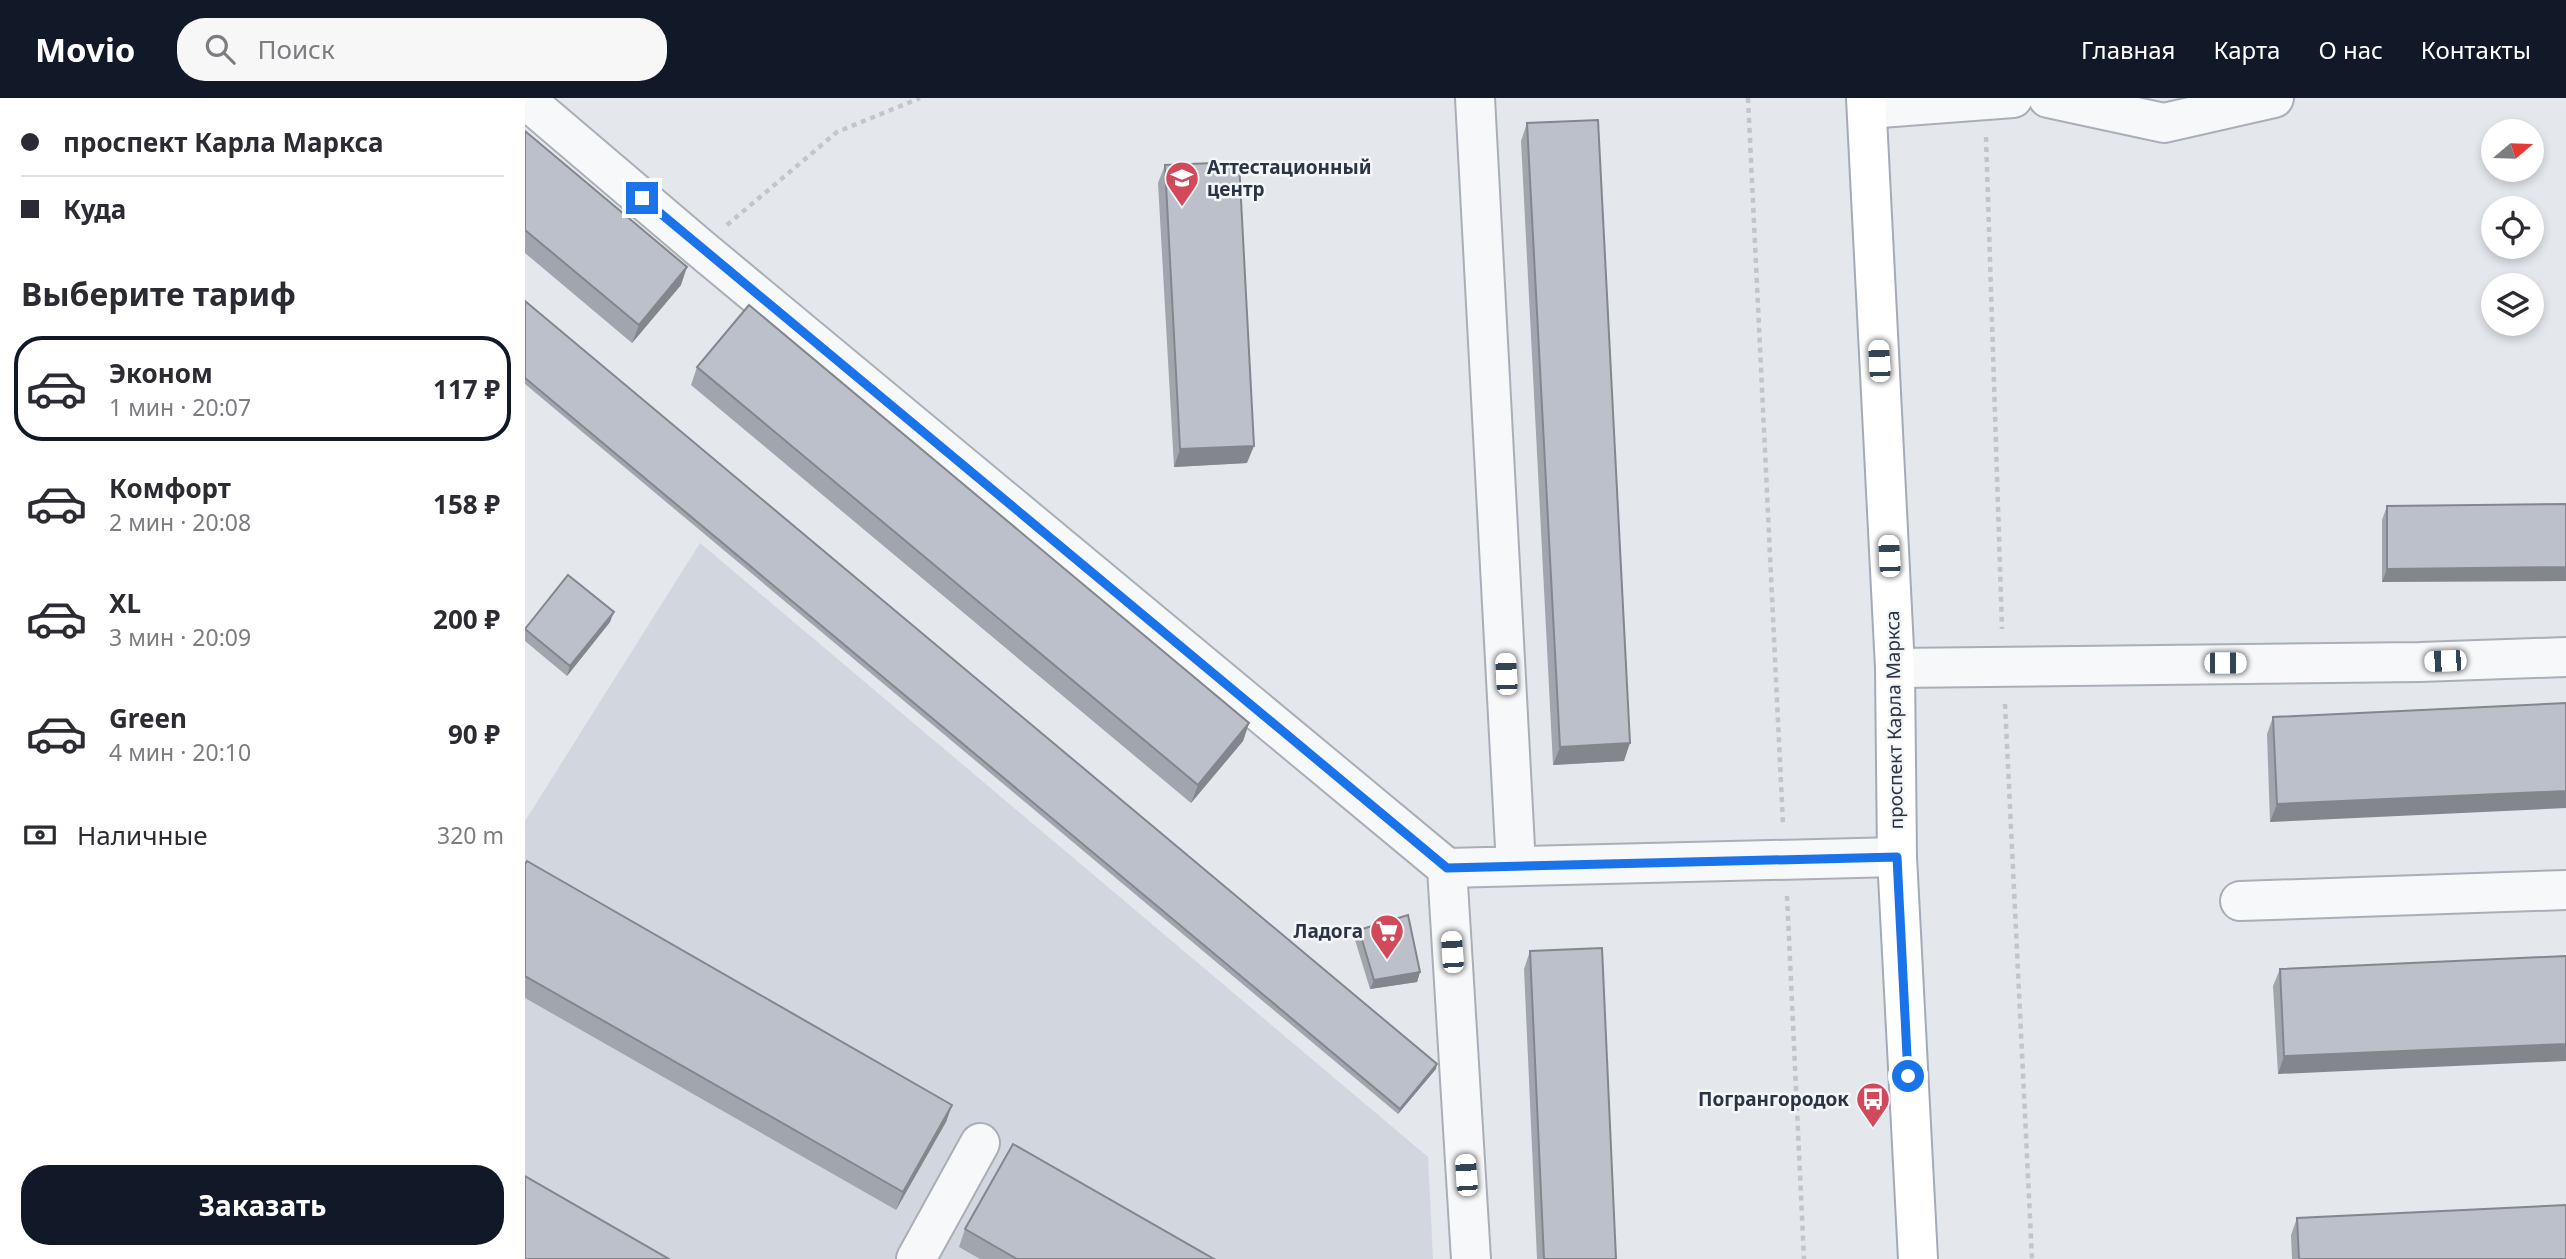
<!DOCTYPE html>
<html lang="ru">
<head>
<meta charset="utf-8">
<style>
	:root { --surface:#fff; --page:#f7f7f7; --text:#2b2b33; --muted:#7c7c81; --line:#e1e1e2; --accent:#111827 }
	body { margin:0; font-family:"Noto Sans",sans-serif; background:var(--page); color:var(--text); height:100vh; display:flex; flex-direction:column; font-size:26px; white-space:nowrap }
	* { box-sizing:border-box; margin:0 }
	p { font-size:23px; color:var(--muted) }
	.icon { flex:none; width:38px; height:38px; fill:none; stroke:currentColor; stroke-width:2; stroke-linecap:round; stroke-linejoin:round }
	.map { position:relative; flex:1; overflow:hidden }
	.sheet { display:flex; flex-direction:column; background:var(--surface); width:525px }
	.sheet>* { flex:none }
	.guide { display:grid; align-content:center; height:154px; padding:0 21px; background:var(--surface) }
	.needle { width:46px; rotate:71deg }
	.tools { position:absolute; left:1956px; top:21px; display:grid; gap:14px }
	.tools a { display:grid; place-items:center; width:63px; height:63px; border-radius:50%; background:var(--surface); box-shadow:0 4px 10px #0003; font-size:35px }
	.end { position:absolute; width:32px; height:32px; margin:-16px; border:9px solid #1a73e8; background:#fff; box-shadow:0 0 0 4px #fff }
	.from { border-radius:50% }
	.car { position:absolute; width:21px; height:42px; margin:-21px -10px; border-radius:9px; box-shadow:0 0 5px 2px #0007; background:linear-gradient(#fff 24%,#345 0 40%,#fff 0 76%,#345 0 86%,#fff 0) }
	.guide b { display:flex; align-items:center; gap:24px; height:66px; font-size:26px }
	.guide b+b { border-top:2px solid var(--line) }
	.guide i { width:18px; height:18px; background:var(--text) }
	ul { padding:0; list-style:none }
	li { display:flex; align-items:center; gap:21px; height:105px; margin:0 14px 10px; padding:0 7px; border:4px solid transparent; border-radius:28px }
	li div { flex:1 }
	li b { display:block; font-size:26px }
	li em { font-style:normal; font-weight:700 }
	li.active { border-color:var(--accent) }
	li>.icon { width:63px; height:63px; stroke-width:1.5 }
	h2 { padding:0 21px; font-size:32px; line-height:84px }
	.pay { display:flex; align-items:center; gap:18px; height:77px; padding:0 21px; font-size:26px }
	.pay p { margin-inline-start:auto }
	.action { display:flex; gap:14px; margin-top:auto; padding:14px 21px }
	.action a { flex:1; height:80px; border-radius:28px; background:var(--accent); color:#fff; font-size:28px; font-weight:700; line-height:80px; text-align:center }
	header { display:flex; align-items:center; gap:42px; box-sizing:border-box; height:98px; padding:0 35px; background:var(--accent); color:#fff }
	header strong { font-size:33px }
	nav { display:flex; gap:38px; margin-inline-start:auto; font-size:24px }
	.search { width:490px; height:63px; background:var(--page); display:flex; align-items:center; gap:18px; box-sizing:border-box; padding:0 24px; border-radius:28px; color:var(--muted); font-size:26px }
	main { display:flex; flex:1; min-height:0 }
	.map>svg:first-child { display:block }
</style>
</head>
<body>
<header>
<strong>Movio</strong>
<div class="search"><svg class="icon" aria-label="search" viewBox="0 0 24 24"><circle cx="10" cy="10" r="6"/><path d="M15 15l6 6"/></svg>Поиск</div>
<nav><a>Главная</a><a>Карта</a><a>О нас</a><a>Контакты</a></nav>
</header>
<main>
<section class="sheet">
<div class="guide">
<b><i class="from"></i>проспект Карла Маркса</b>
<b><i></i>Куда</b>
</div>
<h2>Выберите тариф</h2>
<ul>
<li class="active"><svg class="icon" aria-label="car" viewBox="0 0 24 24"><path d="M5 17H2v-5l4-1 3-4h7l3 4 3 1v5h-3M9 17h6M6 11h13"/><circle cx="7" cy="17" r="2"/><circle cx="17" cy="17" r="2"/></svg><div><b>Эконом</b><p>1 мин · 20:07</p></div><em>117 ₽</em></li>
<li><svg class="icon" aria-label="car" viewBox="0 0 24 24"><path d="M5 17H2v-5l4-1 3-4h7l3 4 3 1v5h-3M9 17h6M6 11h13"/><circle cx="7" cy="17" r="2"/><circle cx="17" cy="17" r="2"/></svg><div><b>Комфорт</b><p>2 мин · 20:08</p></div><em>158 ₽</em></li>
<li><svg class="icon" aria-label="car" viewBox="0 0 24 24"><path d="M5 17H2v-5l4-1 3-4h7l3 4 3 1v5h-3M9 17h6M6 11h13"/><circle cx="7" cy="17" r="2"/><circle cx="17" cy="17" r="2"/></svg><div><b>XL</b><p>3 мин · 20:09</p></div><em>200 ₽</em></li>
<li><svg class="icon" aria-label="car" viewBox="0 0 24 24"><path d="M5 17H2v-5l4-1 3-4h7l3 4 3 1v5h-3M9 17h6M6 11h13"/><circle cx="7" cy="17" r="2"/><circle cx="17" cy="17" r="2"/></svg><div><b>Green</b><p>4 мин · 20:10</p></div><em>90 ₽</em></li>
</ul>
<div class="pay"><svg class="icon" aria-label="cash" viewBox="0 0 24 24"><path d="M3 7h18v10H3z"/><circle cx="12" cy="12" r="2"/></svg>Наличные<p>320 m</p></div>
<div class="action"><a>Заказать</a></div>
</section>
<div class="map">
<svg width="2041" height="1161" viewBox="0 0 2041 1161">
	<rect width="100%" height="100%" fill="#e4e7ec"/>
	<path fill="#d2d6de" d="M 175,445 L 903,1059 L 908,1161 L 107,1161 L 0,1100 L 0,900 L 371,1112 L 421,1024 L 0,783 L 0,723 Z"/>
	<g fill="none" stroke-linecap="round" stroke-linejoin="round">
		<g stroke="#a9aeb7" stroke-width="42">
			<path id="minor" d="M 950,0 L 991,768
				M 1523,0 L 1639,25 L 1749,0
				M 0,1 L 175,150 L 922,770 L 1372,759
				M 1342,11 L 1488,0
				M 1370,570 L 1895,564 L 2041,559
				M 922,770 L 946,1161
				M 1715,803 L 2041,792
				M 391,1161 L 455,1045"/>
		</g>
		<g stroke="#a3abb8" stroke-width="42">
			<path id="major" d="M 1341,0 L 1370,570 L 1372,759 L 1393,1161"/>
		</g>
		<path stroke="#c2c5cb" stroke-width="4.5" stroke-dasharray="5 5" stroke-linecap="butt" d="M 1223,0 L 1258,727
			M 1461,39 L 1477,531
			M 202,127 L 312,34 L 395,0
			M 1480,606 L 1507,1161
			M 1262,798 L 1279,1161"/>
		<use href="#minor" stroke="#f7f8fa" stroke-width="38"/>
		<use href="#major" stroke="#fff" stroke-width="38"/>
	</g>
	<path fill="#a1a5ae" d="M 1002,25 L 1099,663 L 1028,667 L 996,43 Z
		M 0,33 L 156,187 L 107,245 L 0,155 Z
		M 640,67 L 722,365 L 649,369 L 633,85 Z
		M 0,203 L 911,971 L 873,1016 L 0,286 Z
		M 172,269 L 724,625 L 718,643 L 666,705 L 166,287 Z
		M 2041,406 L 1857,484 L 1857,422 L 1862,408 Z
		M 85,524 L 42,578 L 0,543 L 0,531 Z
		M 2041,605 L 1745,724 L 1742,636 L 1748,619 Z
		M 0,766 L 427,1007 L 421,1024 L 371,1112 L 0,900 Z
		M 834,832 L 895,874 L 892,884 L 845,891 L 830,842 Z
		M 1005,853 L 1091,1161 L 1012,1161 L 999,871 Z
		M 2041,858 L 1753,976 L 1748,888 L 1755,871 Z
		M 1772,1120 L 2041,1161 L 1767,1161 L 1766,1137 Z
		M 440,1131 L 689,1161 L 455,1161 L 434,1149 Z"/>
	<path fill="#83868d" d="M 162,169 L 156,187 L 107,245 L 114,227 Z
		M 729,348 L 722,365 L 649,369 L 655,351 Z
		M 2041,469 L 2041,483 L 1857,484 L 1862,471 Z
		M 89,514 L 85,524 L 42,578 L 45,568 Z
		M 724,625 L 718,643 L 666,705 L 673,687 Z
		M 1105,645 L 1099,663 L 1028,667 L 1035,649 Z
		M 2041,693 L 2041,710 L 1745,724 L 1752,706 Z
		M 895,874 L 892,884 L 845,891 L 849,882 Z
		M 2041,946 L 2041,963 L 1753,976 L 1759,958 Z
		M 912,966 L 911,971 L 873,1016 L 875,1011 Z
		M 427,1007 L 421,1024 L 371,1112 L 378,1094 Z"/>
	<path fill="#bbc0ca" stroke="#83868d" stroke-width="2" d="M 1073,22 L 1105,645 L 1035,649 L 1002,25 Z
		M 0,33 L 162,169 L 114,227 L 0,132 Z
		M 714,64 L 729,348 L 655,351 L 640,67 Z
		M 0,203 L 912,966 L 875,1011 L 0,280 Z
		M 224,207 L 724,625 L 673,687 L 172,269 Z
		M 2041,406 L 2041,469 L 1862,471 L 1862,408 Z
		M 43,477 L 89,514 L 45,568 L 0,531 Z
		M 2041,605 L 2041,693 L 1752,706 L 1748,619 Z
		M 2,763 L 427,1007 L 378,1094 L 0,878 L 0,766 Z
		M 883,817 L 895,874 L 849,882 L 834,832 Z
		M 1077,850 L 1091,1161 L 1019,1161 L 1005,853 Z
		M 2041,858 L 2041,946 L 1759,958 L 1755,871 Z
		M 488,1046 L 689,1161 L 492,1161 L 440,1131 Z
		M 0,1078 L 144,1161 L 0,1161 Z
		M 2041,1107 L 2041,1161 L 1774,1161 L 1772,1120 Z"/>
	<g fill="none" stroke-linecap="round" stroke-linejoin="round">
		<path stroke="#1a73e8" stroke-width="9" d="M 117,100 L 922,770 L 1372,759 L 1383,978"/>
	</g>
	<defs>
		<g id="school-pin" transform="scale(1.75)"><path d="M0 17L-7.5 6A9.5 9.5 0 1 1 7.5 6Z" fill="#d1495b" stroke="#f4f6f9"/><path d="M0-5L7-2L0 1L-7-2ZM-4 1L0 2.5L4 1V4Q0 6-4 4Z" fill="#fff"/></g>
		<g id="supermarket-pin" transform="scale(1.75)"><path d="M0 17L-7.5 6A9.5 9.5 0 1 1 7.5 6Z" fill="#d1495b" stroke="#f4f6f9"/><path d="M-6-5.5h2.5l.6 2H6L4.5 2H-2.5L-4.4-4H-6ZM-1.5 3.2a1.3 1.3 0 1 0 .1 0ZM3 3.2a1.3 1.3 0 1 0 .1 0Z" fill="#fff"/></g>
		<g id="bus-pin" transform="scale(1.75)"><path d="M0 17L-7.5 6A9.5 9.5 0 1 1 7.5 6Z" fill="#d1495b" stroke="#f4f6f9"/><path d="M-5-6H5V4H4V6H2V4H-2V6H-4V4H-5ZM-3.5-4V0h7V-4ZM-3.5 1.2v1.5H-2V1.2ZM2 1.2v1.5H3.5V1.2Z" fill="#fff"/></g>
	</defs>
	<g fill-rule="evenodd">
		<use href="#school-pin" x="657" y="80"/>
		<use href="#supermarket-pin" x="862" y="833"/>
		<use href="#bus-pin" x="1348" y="1001"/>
	</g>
	<g text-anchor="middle" stroke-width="5" stroke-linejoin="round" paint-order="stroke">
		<g font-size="19" font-weight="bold" fill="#2b3445" stroke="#f4f6f9" text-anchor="end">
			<text x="682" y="76" text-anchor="start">Аттестационный<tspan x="682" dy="22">центр</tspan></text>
			<text x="838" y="840">Ладога</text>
			<text x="1324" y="1008">Погрангородок</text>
		</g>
		<g font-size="19" fill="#2b3445" stroke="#f4f6f9">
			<text transform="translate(1369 622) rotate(-91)" y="7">проспект Карла Маркса</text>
		</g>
	</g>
</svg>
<div class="tools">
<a><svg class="needle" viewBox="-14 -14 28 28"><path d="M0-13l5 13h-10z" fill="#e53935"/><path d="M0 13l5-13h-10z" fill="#7c7c81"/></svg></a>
<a><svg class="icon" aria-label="locate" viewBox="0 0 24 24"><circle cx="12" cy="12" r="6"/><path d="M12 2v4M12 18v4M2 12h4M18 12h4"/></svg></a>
<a><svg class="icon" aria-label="layers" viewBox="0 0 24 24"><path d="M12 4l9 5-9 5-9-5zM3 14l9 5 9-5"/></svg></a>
</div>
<i class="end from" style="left:1383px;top:978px"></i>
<i class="end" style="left:117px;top:100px"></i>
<i class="car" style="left:1354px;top:263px;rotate:357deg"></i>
<i class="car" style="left:1364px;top:458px;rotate:357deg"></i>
<i class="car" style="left:1920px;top:563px;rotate:268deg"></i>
<i class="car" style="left:1700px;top:565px;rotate:90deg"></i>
<i class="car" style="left:981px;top:576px;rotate:357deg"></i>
<i class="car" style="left:927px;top:854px;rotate:356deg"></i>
<i class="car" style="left:941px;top:1077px;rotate:356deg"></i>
</div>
</main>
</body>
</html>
